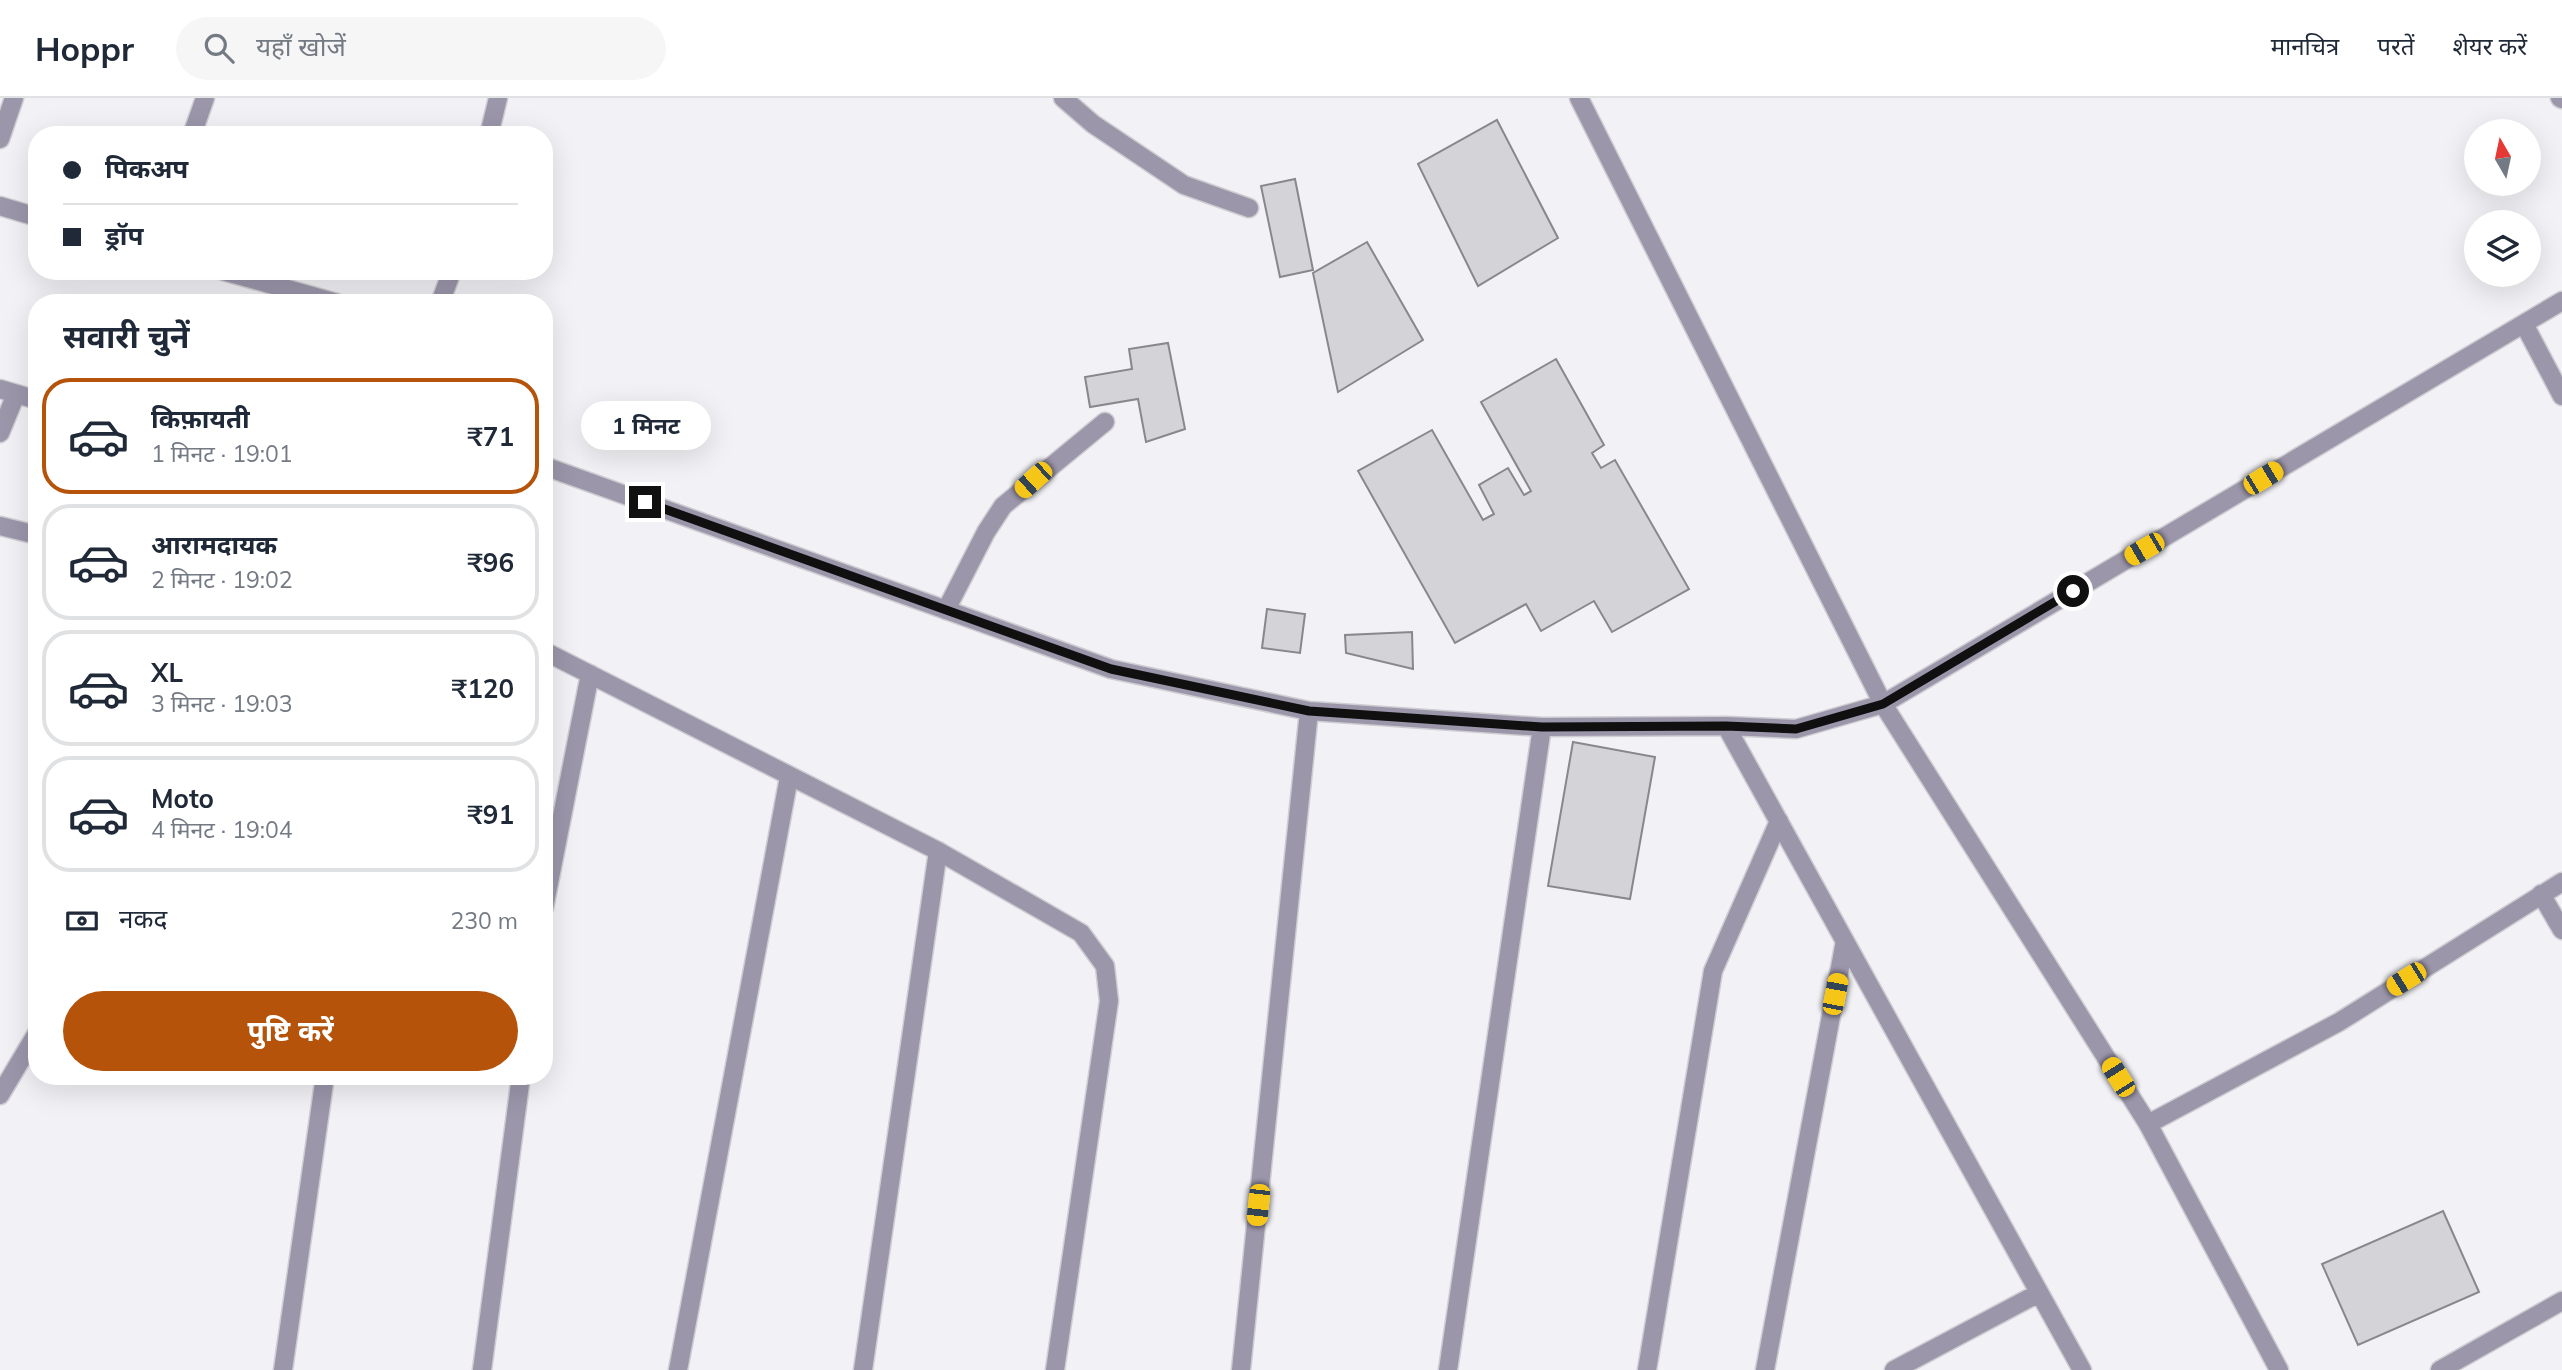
<!DOCTYPE html>
<html lang="hi">
<head>
<meta charset="utf-8">
<style>
	:root { --surface:#fff; --page:#f6f6f7; --text:#1f2937; --muted:#747a83; --line:#e0e1e3; --accent:#b45309 }
	body { margin:0; font-family:Mulish,"Noto Sans Devanagari",sans-serif; background:var(--page); color:var(--text); height:100vh; display:flex; flex-direction:column; font-size:26px; white-space:nowrap }
	* { box-sizing:border-box; margin:0 }
	p { font-size:23px; color:var(--muted) }
	.icon { flex:none; width:38px; height:38px; fill:none; stroke:currentColor; stroke-width:2; stroke-linecap:round; stroke-linejoin:round }
	.map { position:relative; flex:1; overflow:hidden }
	.side { position:absolute; left:28px; top:196px; width:525px; height:791px; display:flex; flex-direction:column; background:var(--surface); border-radius:28px; box-shadow:0 7px 28px #0002 }
	.side>* { flex:none }
	.banner { position:absolute; left:28px; top:28px; width:525px; height:154px; border-radius:28px; box-shadow:0 7px 28px #0002; display:grid; align-content:center; height:154px; padding:0 35px; background:var(--surface) }
	.needle { width:46px; rotate:351deg }
	.tools { position:absolute; left:2464px; top:21px; display:grid; gap:14px }
	.tools a { display:grid; place-items:center; width:77px; height:77px; border-radius:50%; background:var(--surface); box-shadow:0 7px 28px #0002; font-size:35px }
	.end { position:absolute; width:32px; height:32px; margin:-16px; border:9px solid #101011; background:#fff; box-shadow:0 0 0 4px #fff }
	.from { border-radius:50% }
	.bubble { position:absolute; height:49px; border-radius:24px; background:var(--surface); box-shadow:0 7px 28px #0002; font-size:23px; font-weight:700; line-height:49px; text-align:center }
	.car { position:absolute; width:21px; height:42px; margin:-21px -10px; border-radius:9px; box-shadow:0 0 5px 2px #0007; background:linear-gradient(#f5c518 24%,#345 0 40%,#f5c518 0 76%,#345 0 86%,#f5c518 0) }
	.banner b { display:flex; align-items:center; gap:24px; height:66px; font-size:26px }
	.banner b+b { border-top:2px solid var(--line) }
	.banner i { width:18px; height:18px; background:var(--text) }
	ul { padding:0; list-style:none }
	li { display:flex; align-items:center; gap:21px; height:116px; margin:0 14px 10px; padding:0 21px; border:4px solid var(--line); border-radius:28px }
	li div { flex:1 }
	li b { display:block; font-size:26px }
	li em { font-style:normal; font-weight:700 }
	li.current { border-color:var(--accent) }
	li>.icon { width:63px; height:63px; stroke-width:1.5 }
	h2 { padding:0 35px; font-size:32px; line-height:84px }
	.pay { display:flex; align-items:center; gap:18px; height:77px; padding:0 35px; font-size:26px }
	.pay p { margin-inline-start:auto }
	.button { display:flex; gap:14px; margin-top:auto; padding:14px 35px }
	.button a { flex:1; height:80px; border-radius:42px; background:var(--accent); color:#fff; font-size:28px; font-weight:700; line-height:80px; text-align:center }
	header { display:flex; align-items:center; gap:42px; box-sizing:border-box; height:98px; padding:0 35px; background:var(--surface); border-bottom:2px solid var(--line) }
	header strong { font-size:33px }
	nav { display:flex; gap:38px; margin-inline-start:auto; font-size:24px }
	.search { width:490px; height:63px; background:var(--page); display:flex; align-items:center; gap:18px; box-sizing:border-box; padding:0 24px; border-radius:38px; color:var(--muted); font-size:26px }
	.map>svg:first-child { display:block }
</style>
</head>
<body>
<header>
<strong>Hoppr</strong>
<div class="search"><svg class="icon" aria-label="search" viewBox="0 0 24 24"><circle cx="10" cy="10" r="6"/><path d="M15 15l6 6"/></svg>यहाँ खोजें</div>
<nav><a>मानचित्र</a><a>परतें</a><a>शेयर करें</a></nav>
</header>
<div class="map">
<svg width="2562" height="1272" viewBox="0 0 2562 1272">
	<rect width="100%" height="100%" fill="#f2f1f5"/>
	<path fill="#d4d3d7" stroke="#88878b" stroke-width="2" d="M 1497,22 L 1558,140 L 1478,188 L 1418,66 Z
		M 1295,81 L 1313,172 L 1280,179 L 1261,88 Z
		M 1367,144 L 1423,242 L 1338,294 L 1313,175 Z
		M 1168,245 L 1185,331 L 1146,344 L 1138,301 L 1090,309 L 1085,279 L 1132,271 L 1129,251 Z
		M 1556,261 L 1604,347 L 1592,355 L 1601,370 L 1615,362 L 1689,491 L 1612,534 L 1594,503 L 1541,533 L 1526,506 L 1455,545 L 1358,373 L 1432,332 L 1483,422 L 1494,416 L 1479,387 L 1508,370 L 1524,397 L 1531,393 L 1481,304 Z
		M 1267,511 L 1305,516 L 1300,555 L 1262,550 Z
		M 1412,534 L 1413,571 L 1346,555 L 1345,537 Z
		M 1573,644 L 1655,659 L 1630,801 L 1548,788 Z
		M 2443,1113 L 2479,1194 L 2358,1247 L 2322,1166 Z"/>
	<g fill="none" stroke-linecap="round" stroke-linejoin="round">
		<g stroke="#cecdd1" stroke-width="21">
			<path id="service" d="M 1063,0 L 1093,26 L 1184,87 L 1249,110
				M 946,512 L 986,434 L 1003,408 L 1105,324"/>
		</g>
		<g stroke="#cecdd1" stroke-width="21">
			<path id="minor" d="M 2560,0 L 2562,1
				M 192,37 L 205,0
				M 0,41 L 14,0
				M 0,108 L 37,119
				M 223,173 L 337,205
				M 2524,226 L 2562,298
				M 0,291 L 37,302
				M 0,335 L 16,296
				M 544,368 L 1111,571 L 1309,613 L 1542,629 L 1726,628 L 1796,631 L 1883,606 L 2562,203
				M 0,428 L 37,437
				M 544,553 L 938,753 L 1081,835 L 1105,868 L 1109,903 L 1055,1272
				M 1726,628 L 2082,1272
				M 2541,796 L 2562,832
				M 544,810 L 590,576
				M 2148,1026 L 2339,924 L 2562,784
				M 283,1272 L 325,978
				M 482,1272 L 521,978
				M 678,1272 L 789,679
				M 863,1272 L 938,753
				M 1241,1272 L 1309,613
				M 1448,1272 L 1542,629
				M 1647,1272 L 1713,873 L 1779,723
				M 1765,1272 L 1845,843
				M 1894,1272 L 2039,1195
				M 2440,1272 L 2562,1203"/>
		</g>
		<g stroke="#cecdd1" stroke-width="21">
			<path id="tertiary" d="M 1579,0 L 1883,606 L 2148,1026 L 2279,1272
				M 489,37 L 498,0
				M 440,205 L 452,173
				M 0,997 L 37,935"/>
		</g>
		<use href="#service" stroke="#9c96ab" stroke-width="18"/>
		<use href="#minor" stroke="#9c96ab" stroke-width="18"/>
		<use href="#tertiary" stroke="#9c96ab" stroke-width="18"/>
	</g>
	<g fill="none" stroke-linecap="round" stroke-linejoin="round">
		<path stroke="#101011" stroke-width="9" d="M 645,404 L 1111,571 L 1309,613 L 1542,629 L 1726,628 L 1796,631 L 1883,606 L 2073,493"/>
	</g>
</svg>
<div class="tools">
<a><svg class="needle" viewBox="-14 -14 28 28"><path d="M0-13l5 13h-10z" fill="#e53935"/><path d="M0 13l5-13h-10z" fill="#747a83"/></svg></a>
<a><svg class="icon" aria-label="layers" viewBox="0 0 24 24"><path d="M12 4l9 5-9 5-9-5zM3 14l9 5 9-5"/></svg></a>
</div>
<i class="end from" style="left:2073px;top:493px"></i>
<i class="end" style="left:645px;top:404px"></i>
<div class="bubble" style="left:581px;top:303px;width:130px">1 मिनट</div>
<i class="car" style="left:2263px;top:380px;rotate:59deg"></i>
<i class="car" style="left:1033px;top:382px;rotate:228deg"></i>
<i class="car" style="left:2144px;top:451px;rotate:240deg"></i>
<i class="car" style="left:2406px;top:881px;rotate:238deg"></i>
<i class="car" style="left:1835px;top:896px;rotate:11deg"></i>
<i class="car" style="left:2118px;top:979px;rotate:328deg"></i>
<i class="car" style="left:1258px;top:1107px;rotate:186deg"></i>
<div class="banner">
<b><i class="from"></i>पिकअप</b>
<b><i></i>ड्रॉप</b>
</div>
<section class="side">
<h2>सवारी चुनें</h2>
<ul>
<li class="current"><svg class="icon" aria-label="car" viewBox="0 0 24 24"><path d="M5 17H2v-5l4-1 3-4h7l3 4 3 1v5h-3M9 17h6M6 11h13"/><circle cx="7" cy="17" r="2"/><circle cx="17" cy="17" r="2"/></svg><div><b>किफ़ायती</b><p>1 मिनट · 19:01</p></div><em>₹71</em></li>
<li><svg class="icon" aria-label="car" viewBox="0 0 24 24"><path d="M5 17H2v-5l4-1 3-4h7l3 4 3 1v5h-3M9 17h6M6 11h13"/><circle cx="7" cy="17" r="2"/><circle cx="17" cy="17" r="2"/></svg><div><b>आरामदायक</b><p>2 मिनट · 19:02</p></div><em>₹96</em></li>
<li><svg class="icon" aria-label="car" viewBox="0 0 24 24"><path d="M5 17H2v-5l4-1 3-4h7l3 4 3 1v5h-3M9 17h6M6 11h13"/><circle cx="7" cy="17" r="2"/><circle cx="17" cy="17" r="2"/></svg><div><b>XL</b><p>3 मिनट · 19:03</p></div><em>₹120</em></li>
<li><svg class="icon" aria-label="car" viewBox="0 0 24 24"><path d="M5 17H2v-5l4-1 3-4h7l3 4 3 1v5h-3M9 17h6M6 11h13"/><circle cx="7" cy="17" r="2"/><circle cx="17" cy="17" r="2"/></svg><div><b>Moto</b><p>4 मिनट · 19:04</p></div><em>₹91</em></li>
</ul>
<div class="pay"><svg class="icon" aria-label="cash" viewBox="0 0 24 24"><path d="M3 7h18v10H3z"/><circle cx="12" cy="12" r="2"/></svg>नकद<p>230 m</p></div>
<div class="button"><a>पुष्टि करें</a></div>
</section>
</div>
</body>
</html>
